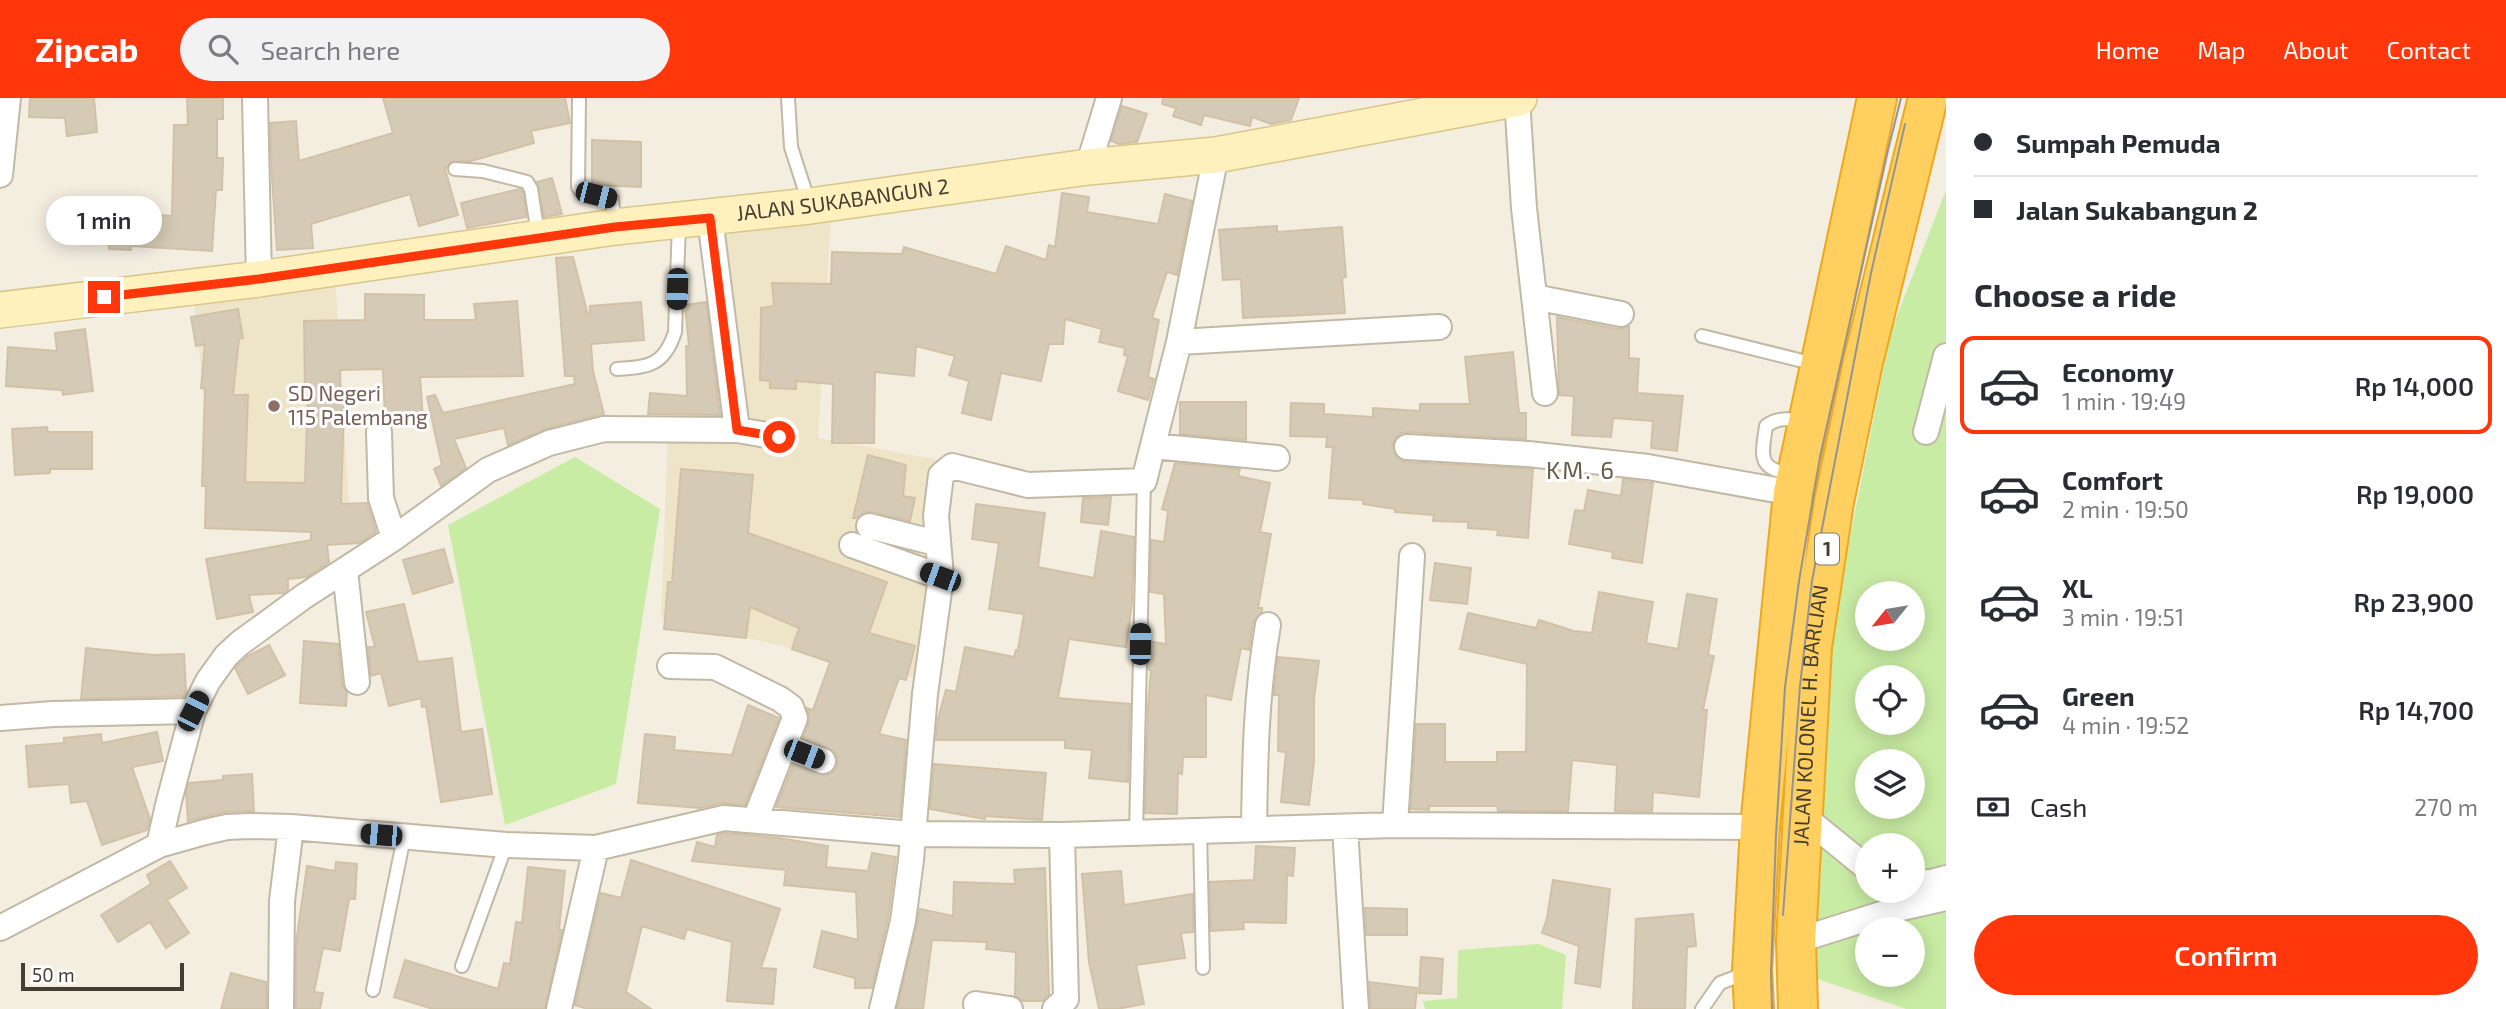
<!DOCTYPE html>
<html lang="en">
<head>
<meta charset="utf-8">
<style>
	:root { --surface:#fff; --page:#f2f2f3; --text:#2b2b33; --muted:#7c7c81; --line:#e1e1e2; --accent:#ff370b }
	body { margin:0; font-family:"Exo 2",sans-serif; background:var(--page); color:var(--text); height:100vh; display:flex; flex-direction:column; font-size:26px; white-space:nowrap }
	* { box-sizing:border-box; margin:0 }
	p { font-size:23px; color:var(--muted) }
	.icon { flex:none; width:38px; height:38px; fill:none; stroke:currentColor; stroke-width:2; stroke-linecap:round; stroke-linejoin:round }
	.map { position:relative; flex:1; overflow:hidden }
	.panel { display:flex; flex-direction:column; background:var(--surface); width:560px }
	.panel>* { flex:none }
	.hud { display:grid; align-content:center; height:154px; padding:0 28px; background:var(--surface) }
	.needle { width:46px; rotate:240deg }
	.controls { position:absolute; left:1855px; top:483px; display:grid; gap:14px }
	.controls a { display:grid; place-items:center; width:70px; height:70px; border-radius:50%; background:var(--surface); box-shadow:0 4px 18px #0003; font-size:35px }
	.scale { position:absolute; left:21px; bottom:18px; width:163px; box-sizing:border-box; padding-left:7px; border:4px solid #443d31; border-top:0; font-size:19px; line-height:24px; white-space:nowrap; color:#443d31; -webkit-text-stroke:5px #fff; paint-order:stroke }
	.end { position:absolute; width:32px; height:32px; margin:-16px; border:9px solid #ff370b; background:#fff; box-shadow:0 0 0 4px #fff }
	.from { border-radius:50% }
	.bubble { position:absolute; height:49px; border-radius:24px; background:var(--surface); box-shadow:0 4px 18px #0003; font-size:23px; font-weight:600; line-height:49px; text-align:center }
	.car { position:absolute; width:21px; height:42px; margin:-21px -10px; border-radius:9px; box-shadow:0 0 5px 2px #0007; background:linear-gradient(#222 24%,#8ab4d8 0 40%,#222 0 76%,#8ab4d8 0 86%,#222 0) }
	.hud b { display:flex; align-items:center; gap:24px; height:66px; font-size:26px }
	.hud b+b { border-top:2px solid var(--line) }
	.hud i { width:18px; height:18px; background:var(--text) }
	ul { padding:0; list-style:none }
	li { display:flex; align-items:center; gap:21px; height:98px; margin:0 14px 10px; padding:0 14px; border:4px solid transparent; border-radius:14px }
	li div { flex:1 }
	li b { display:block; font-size:26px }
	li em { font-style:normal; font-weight:600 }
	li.selected { border-color:var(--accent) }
	li>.icon { width:63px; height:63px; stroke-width:1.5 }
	h2 { padding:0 28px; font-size:32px; line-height:84px }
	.pay { display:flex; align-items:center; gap:18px; height:77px; padding:0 28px; font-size:26px }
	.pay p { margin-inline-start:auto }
	.button { display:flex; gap:14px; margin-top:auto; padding:14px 28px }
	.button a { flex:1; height:80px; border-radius:42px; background:var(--accent); color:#fff; font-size:28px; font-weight:600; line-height:80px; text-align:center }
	header { display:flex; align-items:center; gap:42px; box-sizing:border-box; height:98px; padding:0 35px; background:var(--accent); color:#fff }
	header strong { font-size:33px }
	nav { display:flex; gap:38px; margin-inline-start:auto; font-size:24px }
	.search { width:490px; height:63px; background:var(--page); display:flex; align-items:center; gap:18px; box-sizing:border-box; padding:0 24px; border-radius:38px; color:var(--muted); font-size:26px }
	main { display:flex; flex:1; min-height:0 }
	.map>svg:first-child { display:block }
</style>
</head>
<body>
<header>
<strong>Zipcab</strong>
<div class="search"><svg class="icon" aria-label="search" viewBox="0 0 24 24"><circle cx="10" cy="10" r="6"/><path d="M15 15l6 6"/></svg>Search here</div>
<nav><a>Home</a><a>Map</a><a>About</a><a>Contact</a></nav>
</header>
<main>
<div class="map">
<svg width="1946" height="911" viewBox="0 0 1946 911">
	<rect width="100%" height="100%" fill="#f3eee0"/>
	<path fill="#eee4c8" d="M 831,119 L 818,340 L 940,362 L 917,580 L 661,519 L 668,336 L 745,341 L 726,133 Z
		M 335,177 L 350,421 L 218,431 L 193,195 Z"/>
	<path fill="#c9eca4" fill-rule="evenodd" d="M 1946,92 L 1946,911 L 1906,911 L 1788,871 L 1819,596 L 1891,233 ZM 1867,495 L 1913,495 L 1913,541 L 1867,541 ZM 1867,579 L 1913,579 L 1913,625 L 1867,625 ZM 1867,663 L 1913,663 L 1913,709 L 1867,709 ZM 1867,747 L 1913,747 L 1913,793 L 1867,793 ZM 1867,831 L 1913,831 L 1913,877 L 1867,877 Z
		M 575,359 L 660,411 L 616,686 L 505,727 L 448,427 Z
		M 1539,846 L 1566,857 L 1562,911 L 1425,911 L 1423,903 L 1457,900 L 1458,852 Z"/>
	<path fill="#d4cab5" stroke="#d1c2a7" stroke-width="2" d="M 30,0 L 94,0 L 97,34 L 67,38 L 65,20 L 29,19 Z
		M 187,0 L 223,0 L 223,21 L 217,21 L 217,60 L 223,60 L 222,92 L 216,92 L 212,153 L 131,148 L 131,152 L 109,151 L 110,112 L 132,113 L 132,115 L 172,118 L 174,27 L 188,27 Z
		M 383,0 L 565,0 L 570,25 L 531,33 L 534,45 L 471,63 L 451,64 L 445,71 L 458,117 L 419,128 L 410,96 L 311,126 L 313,150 L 277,152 L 272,80 L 270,25 L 296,23 L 299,63 L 393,35 Z
		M 1163,0 L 1299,0 L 1291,22 L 1271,26 L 1252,19 L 1250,28 L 1204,17 L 1201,27 L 1173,18 L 1176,10 L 1162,6 Z
		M 1122,8 L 1147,16 L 1137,44 L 1119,46 L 1111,43 Z
		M 592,42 L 641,44 L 641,89 L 592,87 Z
		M 552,80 L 562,116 L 544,119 L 537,84 Z
		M 520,91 L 523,94 L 526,119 L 467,130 L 461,105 Z
		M 1062,95 L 1089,99 L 1087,114 L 1158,126 L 1165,96 L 1192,103 L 1177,177 L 1167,174 L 1152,220 L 1159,222 L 1148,279 L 1154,281 L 1148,302 L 1118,293 L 1128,258 L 1124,257 L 1125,250 L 1099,244 L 1102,231 L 1065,221 L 1063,246 L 1049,246 L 1041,283 L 1001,275 L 991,322 L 962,315 L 969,283 L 949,277 L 955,258 L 916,248 L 914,278 L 875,274 L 874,345 L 832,345 L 833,286 L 796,283 L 796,291 L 770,290 L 770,283 L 760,282 L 761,210 L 774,208 L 772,185 L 831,186 L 832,154 L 902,156 L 904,149 L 996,176 L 1006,148 L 1046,162 L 1049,147 L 1055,149 Z
		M 1277,128 L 1277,134 L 1342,129 L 1346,179 L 1342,180 L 1345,215 L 1243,220 L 1241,181 L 1223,182 L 1219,132 Z
		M 573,159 L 588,217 L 590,216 L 590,208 L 641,204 L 644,242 L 591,246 L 593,273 L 604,316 L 545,331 L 508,347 L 504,330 L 454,341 L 466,370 L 441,388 L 434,371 L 442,367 L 427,299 L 435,297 L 443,315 L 575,286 L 574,278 L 565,278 L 556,160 Z
		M 365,196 L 424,197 L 424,222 L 476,222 L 474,206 L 517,203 L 523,278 L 420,279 L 423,321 L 388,322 L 385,321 L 383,271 L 340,272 L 341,305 L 344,305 L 341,406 L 367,405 L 376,434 L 359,445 L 327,447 L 329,464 L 307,479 L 288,481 L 288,491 L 284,495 L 249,497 L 253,514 L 217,521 L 206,461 L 311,442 L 311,434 L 205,430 L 206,388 L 202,388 L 205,291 L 201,290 L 205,246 L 196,248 L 191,219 L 238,211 L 243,240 L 239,241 L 233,297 L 248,297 L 245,384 L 305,385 L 308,294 L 305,294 L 304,223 L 365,222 Z
		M 706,204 L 720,317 L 648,316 L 650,295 L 687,298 L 686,248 L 689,248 L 685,207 Z
		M 1557,219 L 1618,231 L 1629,228 L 1629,260 L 1639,261 L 1637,295 L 1683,298 L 1677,353 L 1651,350 L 1653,323 L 1613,320 L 1611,339 L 1572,337 L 1574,298 L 1559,297 Z
		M 85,231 L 93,293 L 63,297 L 62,292 L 6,288 L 8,249 L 57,253 L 55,235 Z
		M 1513,254 L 1519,315 L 1526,315 L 1526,341 L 1408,334 L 1401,335 L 1395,340 L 1392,349 L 1398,361 L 1406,364 L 1533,371 L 1528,440 L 1497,437 L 1498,432 L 1468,430 L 1468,424 L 1433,423 L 1434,417 L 1395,414 L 1395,411 L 1363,406 L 1363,402 L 1329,400 L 1333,349 L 1326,349 L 1327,339 L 1290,338 L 1291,305 L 1324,306 L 1324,316 L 1373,319 L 1373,310 L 1420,313 L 1420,306 L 1470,306 L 1465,259 Z
		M 1180,304 L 1246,304 L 1246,342 L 1180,336 Z
		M 47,329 L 48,334 L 92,334 L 92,371 L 50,371 L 50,375 L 15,377 L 12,331 Z
		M 868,357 L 906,367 L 903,398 L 915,400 L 910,423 L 872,414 L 864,414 L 857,420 L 853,420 Z
		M 1175,365 L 1240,371 L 1238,378 L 1270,385 L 1260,434 L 1271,436 L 1258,510 L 1262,510 L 1262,514 L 1253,524 L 1249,552 L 1241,550 L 1231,602 L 1206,597 L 1206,659 L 1183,659 L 1182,676 L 1178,675 L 1177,716 L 1145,715 L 1148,608 L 1151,573 L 1148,571 L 1152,544 L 1166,546 L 1164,496 L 1150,494 L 1151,442 L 1164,444 L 1168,413 L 1162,411 Z
		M 681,371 L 753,377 L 748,435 L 887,484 L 869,535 L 915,548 L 906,582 L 899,580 L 879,636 L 906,642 L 900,719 L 776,709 L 793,667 L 824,678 L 832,675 L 837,668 L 838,660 L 834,653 L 803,639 L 809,625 L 807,610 L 813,612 L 830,564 L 792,551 L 799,530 L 750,509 L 746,540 L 664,531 L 668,484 L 672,484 Z
		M 1623,381 L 1653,385 L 1642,465 L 1612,460 L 1613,454 L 1569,446 L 1575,412 L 1584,413 L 1588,392 L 1621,398 Z
		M 1111,399 L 1108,427 L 1081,424 L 1083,400 Z
		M 976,406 L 1045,415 L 1038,469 L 1094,480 L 1101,433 L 1134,439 L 1132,505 L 1126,549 L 1069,541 L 1058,600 L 1130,606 L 1128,684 L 1089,680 L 1092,652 L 1065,650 L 1065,642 L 936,642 L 938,621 L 946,592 L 956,594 L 965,549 L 1014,559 L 1016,552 L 1018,552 L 1024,516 L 989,511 L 999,445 L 972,441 Z
		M 444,451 L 453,484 L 413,496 L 403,462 Z
		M 1435,465 L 1471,470 L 1467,506 L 1430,502 Z
		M 1599,494 L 1653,504 L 1646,545 L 1678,551 L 1687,496 L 1717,501 L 1708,557 L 1714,558 L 1703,612 L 1707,612 L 1699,699 L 1653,694 L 1652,714 L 1615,713 L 1617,667 L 1572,662 L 1568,713 L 1498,713 L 1497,708 L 1429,708 L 1429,712 L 1411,711 L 1416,626 L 1445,626 L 1445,664 L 1497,664 L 1497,654 L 1526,654 L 1527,566 L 1460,551 L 1468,515 L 1536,530 L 1539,522 L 1574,533 L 1592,535 Z
		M 404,506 L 418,564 L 452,560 L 461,634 L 482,631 L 492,696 L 441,704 L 426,608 L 422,609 L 421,600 L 389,608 L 381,575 L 371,578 L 368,549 L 375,549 L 366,514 Z
		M 304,543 L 338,546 L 342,586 L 347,595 L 346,608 L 300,605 Z
		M 269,547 L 285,577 L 248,596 L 235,570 L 248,558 Z
		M 86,550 L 153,557 L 184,556 L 186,593 L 184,598 L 81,601 Z
		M 1278,559 L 1319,563 L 1314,600 L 1314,663 L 1309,707 L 1281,704 L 1286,654 L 1278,653 L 1279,597 L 1274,597 Z
		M 748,607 L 779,620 L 745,707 L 721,705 L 700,710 L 638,705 L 645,636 L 675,639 L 674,652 L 732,657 Z
		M 157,634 L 163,663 L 132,669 L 150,721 L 147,732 L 102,747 L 87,703 L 71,705 L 69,686 L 29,689 L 26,648 L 64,645 L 64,640 L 101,636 L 102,645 Z
		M 934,666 L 1046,675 L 1042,722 L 985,718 L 985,721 L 930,711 Z
		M 252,676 L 254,713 L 224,714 L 188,723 L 186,695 L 189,685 L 223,682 L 223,678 Z
		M 725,735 L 779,740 L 828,748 L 826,769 L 868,773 L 872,755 L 896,759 L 888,820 L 872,890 L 855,890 L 855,880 L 814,869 L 822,833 L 858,842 L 856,794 L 784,787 L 786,772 L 692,763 L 697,744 L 715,749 L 717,737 Z
		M 1256,748 L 1295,750 L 1293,778 L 1287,777 L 1286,825 L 1243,824 L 1244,831 L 1211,833 L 1210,784 L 1254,782 Z
		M 631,762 L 780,811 L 761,870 L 776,871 L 773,906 L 727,903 L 732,844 L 687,831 L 684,841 L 642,828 L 626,894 L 651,911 L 588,911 L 575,907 L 601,795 L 621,800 Z
		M 170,763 L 187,790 L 167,802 L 189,835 L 166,850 L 150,824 L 118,844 L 101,817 L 151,786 L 147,777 Z
		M 336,764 L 357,766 L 355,801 L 349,801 L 340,853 L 323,850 L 314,894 L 323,895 L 320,911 L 296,911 L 296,845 L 307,768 L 335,773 Z
		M 528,769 L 565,773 L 559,832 L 562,832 L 545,911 L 433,911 L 394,899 L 405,862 L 498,891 L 504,865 L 510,866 L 516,824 L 522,825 Z
		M 1045,770 L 1049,896 L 1043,903 L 1022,903 L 1015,897 L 1016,854 L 986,851 L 987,844 L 932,842 L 923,911 L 897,911 L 920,811 L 953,818 L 954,784 L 1015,786 L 1014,772 Z
		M 1121,773 L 1124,807 L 1193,796 L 1193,834 L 1181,835 L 1185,860 L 1136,867 L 1144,906 L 1117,911 L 1099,911 L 1089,864 L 1082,776 Z
		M 1553,782 L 1610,791 L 1600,889 L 1575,885 L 1579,848 L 1542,835 L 1547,820 Z
		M 1365,810 L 1407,811 L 1407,837 L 1366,837 Z
		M 1693,816 L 1696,848 L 1687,849 L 1685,911 L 1633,911 L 1636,821 Z
		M 1421,859 L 1443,861 L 1441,896 L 1419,895 Z
		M 231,875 L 266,884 L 266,911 L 221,911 Z
		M 1369,884 L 1417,890 L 1415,911 L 1371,911 Z"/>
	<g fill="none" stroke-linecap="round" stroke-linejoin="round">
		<g stroke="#c1b9a5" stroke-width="16">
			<path id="lane" d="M 579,0 L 578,89 L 581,93 L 612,102 L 615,128
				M 788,0 L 791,49 L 809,105
				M 455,71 L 483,73 L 527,84 L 531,91 L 538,137
				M 1702,238 L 1815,266
				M 617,271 C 648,269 664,268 675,234 L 679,126
				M 1793,376 C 1756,372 1762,357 1766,328 C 1777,319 1790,321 1803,323
				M 1200,732 L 1203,870
				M 1136,736 L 1144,383
				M 462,868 L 506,747
				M 373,892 L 404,739
				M 1702,911 L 1720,885 L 1749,874"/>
		</g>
		<g stroke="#c1b9a5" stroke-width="28">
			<path id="street" d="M 255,0 L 259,181
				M 1517,0 L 1524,110 L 1545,295
				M 1088,69 L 1109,0
				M 0,77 L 8,0
				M 710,120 L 737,332
				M 1534,199 L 1621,216
				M 1179,244 L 1439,229
				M 379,334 L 381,400 L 394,440
				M 1926,334 L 1946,258
				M 1153,348 L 1277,360
				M 1407,349 L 1528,356 L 1648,369 L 1793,395
				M 869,428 L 936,445
				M 852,447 L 941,479
				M 345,472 L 357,584
				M 670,568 L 715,569 L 780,601 L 791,609 L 795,620 L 755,722
				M 0,620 L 53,616 L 193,613
				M 785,648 L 823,663
				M 1802,717 L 1867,770
				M 1395,727 L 1412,458
				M 1345,729 L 1356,911
				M 1254,731 C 1255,660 1256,597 1268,527
				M 159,747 L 169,703 L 193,613 L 208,583 L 226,558 L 240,545 L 303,499 L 394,440 L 488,372 L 549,345 L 604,331 L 737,332 L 779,339
				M 1913,785 L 1931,784 L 1946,780
				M 0,830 L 159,747 L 205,734 L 227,729 L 249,728 L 291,729 L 506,747 L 596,750 L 724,720 L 913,736 L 1062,737 L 1395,727 L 1760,729
				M 1796,843 L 1897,811 L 1946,800
				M 976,906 L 1010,911
				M 281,911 L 282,803 L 291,729
				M 559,911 L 596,750
				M 882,911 L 903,823 L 911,762 L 925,596 L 941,479 L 936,418 L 941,377 L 952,368 L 1028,387 L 1144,383 L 1179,244 L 1216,57
				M 1055,911 L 1066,901 L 1062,737"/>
		</g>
		<g stroke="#d8c68a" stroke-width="38">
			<g id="secondary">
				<path id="s1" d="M 0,212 L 259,181 L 615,129 L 810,108 L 1088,69 L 1216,57 L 1519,0"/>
			</g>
		</g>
		<g stroke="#eea81f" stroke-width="42">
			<g id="highway">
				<path d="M 1754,911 L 1752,872 L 1760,729 L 1793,395 L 1877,0"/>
				<path id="s2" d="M 1798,911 L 1796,843 L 1812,549 L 1834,404 L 1863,264 L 1928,0"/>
			</g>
		</g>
		<use href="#lane" stroke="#fff" stroke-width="12"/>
		<use href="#street" stroke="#fff" stroke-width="24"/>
		<use href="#secondary" stroke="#fff1be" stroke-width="35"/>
		<use href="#highway" stroke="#ffcf5f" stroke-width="38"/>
		<path stroke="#939393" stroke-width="2" d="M 1783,817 L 1800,588 L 1812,483 L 1871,175 L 1905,26
			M 1772,911 L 1771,874 L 1776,737 L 1785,589 L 1799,483 L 1820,359 L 1888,52 L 1901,0"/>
	</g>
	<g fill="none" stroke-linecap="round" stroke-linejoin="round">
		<path stroke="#ff370b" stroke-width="9" d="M 104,199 L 259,181 L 615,129 L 710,120 L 737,332 L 779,339"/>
	</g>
	<circle fill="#8d6e63" stroke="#fff" stroke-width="2.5" cx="274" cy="308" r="7"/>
	<g text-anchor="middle" stroke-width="6" stroke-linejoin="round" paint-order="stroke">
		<rect fill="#fff" stroke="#7c776f" stroke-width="2" x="1815" y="435.5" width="24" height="31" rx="5"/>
		<g font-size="19" font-weight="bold" fill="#443d31">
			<text x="1827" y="458">1</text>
		</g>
		<g font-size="21" fill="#443d31" stroke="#fff">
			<text dy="7" stroke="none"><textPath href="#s1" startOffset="850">JALAN SUKABANGUN 2</textPath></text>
			<text dy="7" stroke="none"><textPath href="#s2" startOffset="294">JALAN KOLONEL H. BARLIAN</textPath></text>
		</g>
		<g font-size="21" fill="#785e54" stroke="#fff" text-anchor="start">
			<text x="288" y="303">SD Negeri<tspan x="288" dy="24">115 Palembang</tspan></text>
		</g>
		<g font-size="24" letter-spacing="2" fill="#685c47" stroke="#fff">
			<text x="1581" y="381">KM. 6</text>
		</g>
	</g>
</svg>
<div class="controls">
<a><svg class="needle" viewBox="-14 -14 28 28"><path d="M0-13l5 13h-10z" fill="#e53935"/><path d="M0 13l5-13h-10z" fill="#7c7c81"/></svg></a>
<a><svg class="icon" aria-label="locate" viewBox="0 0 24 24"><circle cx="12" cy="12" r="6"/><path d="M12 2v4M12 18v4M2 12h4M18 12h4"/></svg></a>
<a><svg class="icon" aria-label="layers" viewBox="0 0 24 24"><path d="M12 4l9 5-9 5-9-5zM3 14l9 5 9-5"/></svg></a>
<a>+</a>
<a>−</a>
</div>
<div class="scale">50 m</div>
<i class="end from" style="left:779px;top:339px"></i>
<i class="end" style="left:104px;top:199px"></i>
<div class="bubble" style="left:46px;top:98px;width:116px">1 min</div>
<i class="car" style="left:596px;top:97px;rotate:104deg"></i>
<i class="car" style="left:677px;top:191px;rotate:182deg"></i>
<i class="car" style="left:940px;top:479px;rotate:290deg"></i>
<i class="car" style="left:1140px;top:546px;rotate:1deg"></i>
<i class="car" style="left:193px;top:613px;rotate:27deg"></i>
<i class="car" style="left:804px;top:656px;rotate:111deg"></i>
<i class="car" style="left:381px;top:737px;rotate:275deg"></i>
</div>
<section class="panel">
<div class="hud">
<b><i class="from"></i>Sumpah Pemuda</b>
<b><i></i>Jalan Sukabangun 2</b>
</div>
<h2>Choose a ride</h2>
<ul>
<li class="selected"><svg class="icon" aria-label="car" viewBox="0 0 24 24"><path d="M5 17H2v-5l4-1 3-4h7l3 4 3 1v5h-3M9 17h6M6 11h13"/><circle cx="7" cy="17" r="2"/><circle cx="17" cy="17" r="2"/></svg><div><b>Economy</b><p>1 min · 19:49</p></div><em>Rp 14,000</em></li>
<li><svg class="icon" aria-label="car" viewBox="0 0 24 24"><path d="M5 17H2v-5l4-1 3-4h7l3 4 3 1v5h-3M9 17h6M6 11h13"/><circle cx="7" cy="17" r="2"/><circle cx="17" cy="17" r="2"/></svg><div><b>Comfort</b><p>2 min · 19:50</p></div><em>Rp 19,000</em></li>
<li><svg class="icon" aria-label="car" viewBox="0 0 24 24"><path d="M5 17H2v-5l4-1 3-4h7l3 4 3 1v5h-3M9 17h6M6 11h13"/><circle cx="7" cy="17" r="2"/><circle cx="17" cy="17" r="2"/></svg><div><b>XL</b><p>3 min · 19:51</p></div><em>Rp 23,900</em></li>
<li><svg class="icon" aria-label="car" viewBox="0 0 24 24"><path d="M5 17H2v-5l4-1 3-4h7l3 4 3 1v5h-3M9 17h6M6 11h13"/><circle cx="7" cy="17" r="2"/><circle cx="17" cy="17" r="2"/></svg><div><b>Green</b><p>4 min · 19:52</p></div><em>Rp 14,700</em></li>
</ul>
<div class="pay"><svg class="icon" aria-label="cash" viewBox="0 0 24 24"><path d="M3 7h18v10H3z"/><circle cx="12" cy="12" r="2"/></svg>Cash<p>270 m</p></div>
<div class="button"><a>Confirm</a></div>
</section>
</main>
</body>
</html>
